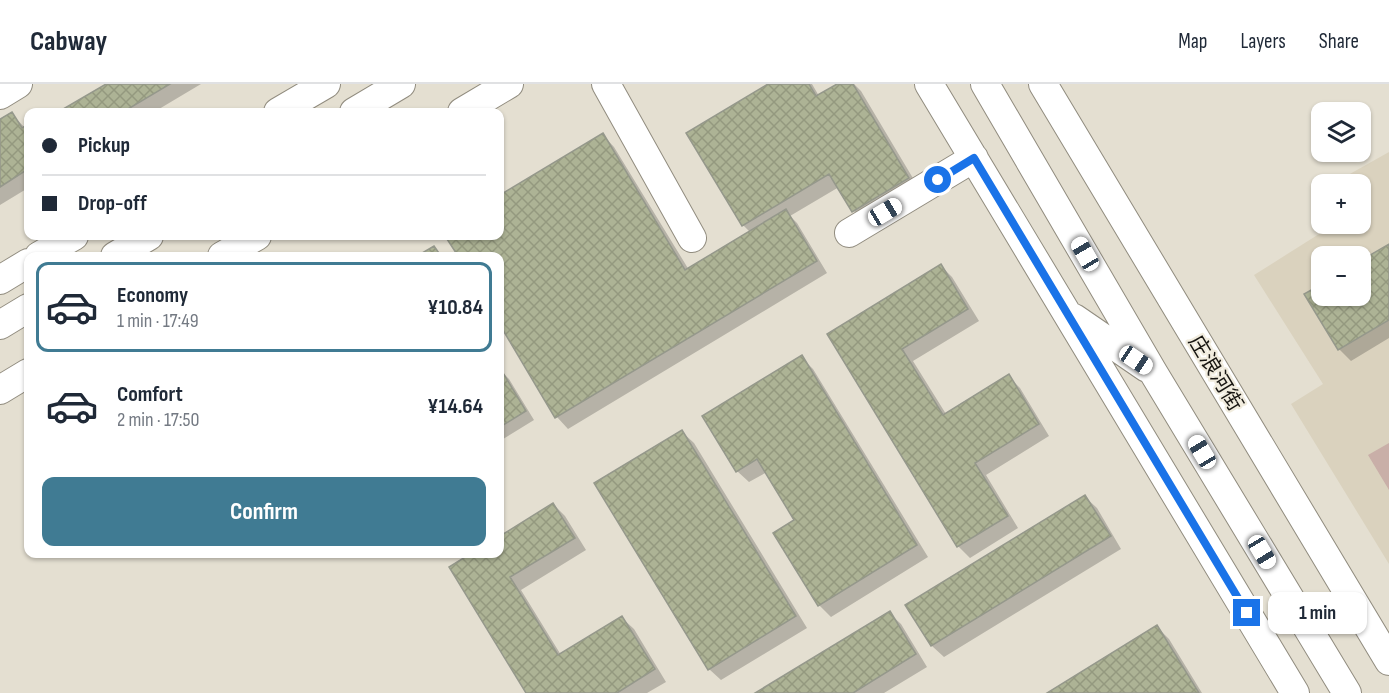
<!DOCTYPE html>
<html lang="en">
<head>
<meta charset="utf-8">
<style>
	:root { --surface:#fff; --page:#f6f6f7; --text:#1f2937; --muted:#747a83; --line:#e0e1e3; --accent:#407b93 }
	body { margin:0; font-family:"Sofia Sans Condensed","Noto Sans SC",sans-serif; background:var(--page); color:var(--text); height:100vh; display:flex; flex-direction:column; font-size:22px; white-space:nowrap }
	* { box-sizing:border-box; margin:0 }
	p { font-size:20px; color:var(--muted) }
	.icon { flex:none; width:33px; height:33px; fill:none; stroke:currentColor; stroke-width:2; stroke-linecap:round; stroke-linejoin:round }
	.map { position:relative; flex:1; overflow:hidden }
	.drawer { position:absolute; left:24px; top:168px; width:480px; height:306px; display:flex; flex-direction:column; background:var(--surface); border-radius:12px; box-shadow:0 2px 4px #0004 }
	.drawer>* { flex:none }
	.hud { position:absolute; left:24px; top:24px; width:480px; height:132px; border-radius:12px; box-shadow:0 2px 4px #0004; display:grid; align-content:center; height:132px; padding:0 18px; background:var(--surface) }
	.controls { position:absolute; left:1311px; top:18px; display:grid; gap:12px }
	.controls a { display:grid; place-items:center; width:60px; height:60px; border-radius:12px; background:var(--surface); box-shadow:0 2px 4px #0004; font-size:30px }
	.end { position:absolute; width:27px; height:27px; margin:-14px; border:8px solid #1a73e8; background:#fff; box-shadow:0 0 0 3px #fff }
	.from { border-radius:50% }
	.bubble { position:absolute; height:42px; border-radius:12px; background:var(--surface); box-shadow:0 2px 4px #0004; font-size:20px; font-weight:700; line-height:42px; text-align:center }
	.car { position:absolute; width:18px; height:36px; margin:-18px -9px; border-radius:8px; box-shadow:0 0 4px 2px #0007; background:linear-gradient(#fff 24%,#345 0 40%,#fff 0 76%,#345 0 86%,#fff 0) }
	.hud b { display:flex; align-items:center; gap:21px; height:57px; font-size:22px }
	.hud b+b { border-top:2px solid var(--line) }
	.hud i { width:15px; height:15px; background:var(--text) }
	ul { padding:10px 0 0; list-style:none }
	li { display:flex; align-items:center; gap:18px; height:90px; margin:0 12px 9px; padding:0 6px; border:3px solid transparent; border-radius:12px }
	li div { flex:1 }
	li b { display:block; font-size:22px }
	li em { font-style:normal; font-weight:700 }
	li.selected { border-color:var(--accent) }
	li>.icon { width:54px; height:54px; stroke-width:1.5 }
	.primary-button { display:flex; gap:12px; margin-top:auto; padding:12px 18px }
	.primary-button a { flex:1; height:69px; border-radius:12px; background:var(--accent); color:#fff; font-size:24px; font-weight:700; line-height:69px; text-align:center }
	header { display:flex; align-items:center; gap:36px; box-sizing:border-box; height:84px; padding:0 30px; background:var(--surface); border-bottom:2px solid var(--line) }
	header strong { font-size:28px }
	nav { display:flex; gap:33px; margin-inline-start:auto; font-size:21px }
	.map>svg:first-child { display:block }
</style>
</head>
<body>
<header>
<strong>Cabway</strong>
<nav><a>Map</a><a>Layers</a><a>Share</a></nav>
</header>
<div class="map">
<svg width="1389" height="609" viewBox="0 0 1389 609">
	<defs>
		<pattern id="building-cross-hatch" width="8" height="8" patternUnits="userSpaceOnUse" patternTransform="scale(1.5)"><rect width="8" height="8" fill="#adb395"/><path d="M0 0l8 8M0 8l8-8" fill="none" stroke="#94997f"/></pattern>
	</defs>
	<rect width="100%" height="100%" fill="#e4dfd1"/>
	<path fill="#dad2be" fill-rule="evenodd" d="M 1389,68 L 1389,480 L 1291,320 L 1323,300 L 1254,191 L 1327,145 L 1324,140 L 1360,140 L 1360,100 L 1332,100 ZM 1322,172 L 1360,172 L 1360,212 L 1322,212 Z"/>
	<path fill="#c9afa8" d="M 1389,359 L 1389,406 L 1368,371 Z"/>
	<path fill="#0003" d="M 109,0 L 201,0 L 154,28 L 61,28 Z
		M 771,0 L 812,0 L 819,12 L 840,0 L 854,0 L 861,7 L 920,106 L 865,139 L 854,127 L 839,103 L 790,132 L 797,139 L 827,189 L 568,345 L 557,333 L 500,238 L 500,172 L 460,172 L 447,152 L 500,152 L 500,113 L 603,51 L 614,63 L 689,186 L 750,148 L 743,141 Z
		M 12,30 L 25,44 L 28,42 L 28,104 L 0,121 L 0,37 Z
		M 1389,161 L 1389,254 L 1351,277 L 1339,265 L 1322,212 L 1360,212 Z
		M 941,182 L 952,193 L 979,237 L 913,277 L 946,330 L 1008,292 L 1020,304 L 1049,352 L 986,391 L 1018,444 L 970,474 L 958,462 L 829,250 Z
		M 801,273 L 813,285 L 928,473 L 831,533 L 819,521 L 796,437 L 767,388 L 749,398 L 737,387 Z
		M 500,286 L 509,295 L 534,336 L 500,357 Z
		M 682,348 L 694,359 L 807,544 L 721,596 L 709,585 Z
		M 1085,413 L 1097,424 L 1121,465 L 944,573 L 932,562 L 907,521 Z
		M 553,420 L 565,432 L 586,466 L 521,506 L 561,571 L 622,534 L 634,545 L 666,598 L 647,609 L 528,609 L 451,483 L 473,470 L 500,470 L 500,453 Z
		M 889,529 L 901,540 L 927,583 L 884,609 L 758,609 Z
		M 1157,543 L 1169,555 L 1202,609 L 1049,609 Z"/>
	<path fill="url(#building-cross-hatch)" stroke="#95988b" stroke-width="1.5" d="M 106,0 L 170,0 L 123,28 L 58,28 Z
		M 768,0 L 809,0 L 816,12 L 837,0 L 853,0 L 909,94 L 852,128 L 829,90 L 742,142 L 686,49 Z
		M 12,28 L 22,44 L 28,40 L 28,85 L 0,103 L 0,35 Z
		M 603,49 L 685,186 L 786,125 L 817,177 L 555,334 L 500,241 L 500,172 L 458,172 L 445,152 L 500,152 L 500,111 Z
		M 1389,160 L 1389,236 L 1338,266 L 1304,210 L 1322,200 L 1322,212 L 1360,212 L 1360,177 Z
		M 434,162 L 441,172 L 417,172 Z
		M 941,180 L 968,225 L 902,265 L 943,331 L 1009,290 L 1039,340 L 975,379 L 1008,432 L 957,463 L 827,250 Z
		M 802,271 L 917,461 L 818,522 L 773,449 L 794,436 L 757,375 L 736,388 L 702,332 Z
		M 500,284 L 526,327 L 500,343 Z
		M 682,346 L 796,532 L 708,586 L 594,399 Z
		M 1085,411 L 1111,452 L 931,562 L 905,521 Z
		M 553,419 L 575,454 L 510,493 L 558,571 L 622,532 L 655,585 L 617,609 L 526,609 L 449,483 L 470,470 L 500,470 L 500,452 Z
		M 890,527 L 916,570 L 853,609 L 755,609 Z
		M 1157,541 L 1199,609 L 1047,609 Z"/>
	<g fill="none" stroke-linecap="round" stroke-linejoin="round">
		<g stroke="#918c7f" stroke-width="30">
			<path id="minor" d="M 606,0 L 692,154
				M 929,0 L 1295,609
				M 985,0 L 1153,288 L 1347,609
				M 1043,0 L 1389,577
				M 0,11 L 18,0
				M 278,28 L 326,0
				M 354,28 L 401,0
				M 462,28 L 509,0
				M 849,149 L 974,74
				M 39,172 L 74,152
				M 115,172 L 149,152
				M 222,172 L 257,152
				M 0,196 L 28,179
				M 1074,234 L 1147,284
				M 0,241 L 28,224
				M 0,306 L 28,289"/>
		</g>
		<use href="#minor" stroke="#fff" stroke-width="28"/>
	</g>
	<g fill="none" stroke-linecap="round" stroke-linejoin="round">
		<path stroke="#1a73e8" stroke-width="8" d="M 938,96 L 974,74 L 1247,529"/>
	</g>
	<g text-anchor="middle" stroke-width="4.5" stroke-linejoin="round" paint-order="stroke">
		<g font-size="21" fill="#171511" stroke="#f1ecde">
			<text transform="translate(1216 289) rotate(59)" y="7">庄浪河街</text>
		</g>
	</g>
</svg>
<div class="controls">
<a><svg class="icon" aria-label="layers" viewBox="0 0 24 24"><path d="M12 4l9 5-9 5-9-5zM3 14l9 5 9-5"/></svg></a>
<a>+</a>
<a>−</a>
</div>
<i class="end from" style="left:938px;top:96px"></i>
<i class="end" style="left:1247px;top:529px"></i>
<div class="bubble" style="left:1268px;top:508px;width:99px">1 min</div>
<i class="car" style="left:885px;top:128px;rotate:59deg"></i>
<i class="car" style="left:1085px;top:170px;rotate:330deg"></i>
<i class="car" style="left:1136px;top:276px;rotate:124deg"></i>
<i class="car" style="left:1202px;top:368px;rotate:329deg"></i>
<i class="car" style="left:1262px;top:468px;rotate:149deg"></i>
<div class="hud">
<b><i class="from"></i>Pickup</b>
<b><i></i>Drop-off</b>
</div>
<section class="drawer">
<ul>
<li class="selected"><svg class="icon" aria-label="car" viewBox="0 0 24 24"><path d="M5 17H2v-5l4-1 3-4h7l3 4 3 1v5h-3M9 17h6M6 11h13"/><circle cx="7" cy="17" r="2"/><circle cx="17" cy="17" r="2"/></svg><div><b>Economy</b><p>1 min · 17:49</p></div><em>¥10.84</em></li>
<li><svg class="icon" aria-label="car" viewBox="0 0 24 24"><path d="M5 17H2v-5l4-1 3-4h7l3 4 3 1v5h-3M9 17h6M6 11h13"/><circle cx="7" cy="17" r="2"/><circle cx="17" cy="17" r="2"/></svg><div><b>Comfort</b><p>2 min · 17:50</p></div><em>¥14.64</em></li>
</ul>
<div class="primary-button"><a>Confirm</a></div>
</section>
</div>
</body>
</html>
